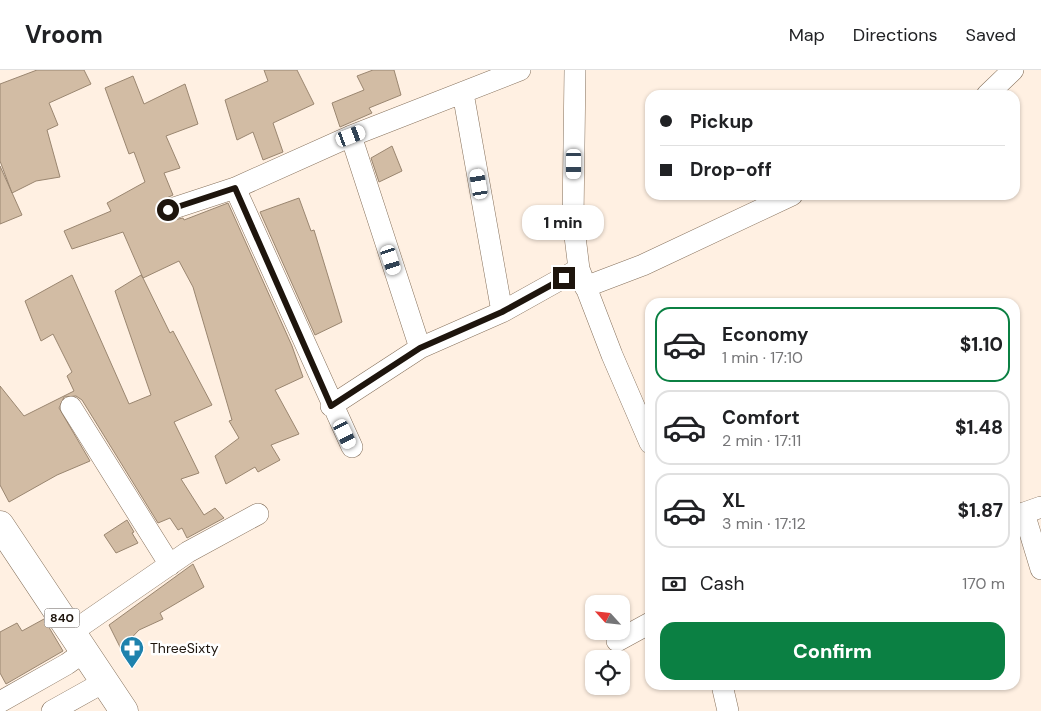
<!DOCTYPE html>
<html lang="en">
<head>
<meta charset="utf-8">
<style>
	:root { --surface:#fff; --page:#f2f2f2; --text:#202124; --muted:#757577; --line:#e0e0e0; --accent:#0b8043 }
	body { margin:0; font-family:"DM Sans",sans-serif; background:var(--page); color:var(--text); height:100vh; display:flex; flex-direction:column; font-size:19px; white-space:nowrap }
	* { box-sizing:border-box; margin:0 }
	p { font-size:16px; color:var(--muted) }
	.icon { flex:none; width:28px; height:28px; fill:none; stroke:currentColor; stroke-width:2; stroke-linecap:round; stroke-linejoin:round }
	.map { position:relative; flex:1; overflow:hidden }
	.drawer { position:absolute; left:645px; top:228px; width:375px; height:392px; display:flex; flex-direction:column; background:var(--surface); border-radius:15px; box-shadow:0 1px 4px #0004 }
	.drawer>* { flex:none }
	.top-card { position:absolute; left:645px; top:20px; width:375px; height:110px; border-radius:15px; box-shadow:0 1px 4px #0004; display:grid; align-content:center; height:110px; padding:0 15px; background:var(--surface) }
	.needle { width:32px; rotate:297deg }
	.buttons { position:absolute; left:585px; top:525px; display:grid; gap:10px }
	.buttons a { display:grid; place-items:center; width:45px; height:45px; border-radius:10px; background:var(--surface); box-shadow:0 1px 4px #0004; font-size:25px }
	.end { position:absolute; width:22px; height:22px; margin:-11px; border:6px solid #1e150d; background:#fff; box-shadow:0 0 0 2px #fff }
	.from { border-radius:50% }
	.bubble { position:absolute; height:35px; border-radius:15px; background:var(--surface); box-shadow:0 1px 4px #0004; font-size:16px; font-weight:800; line-height:35px; text-align:center }
	.car { position:absolute; width:15px; height:30px; margin:-15px -8px; border-radius:6px; box-shadow:0 0 4px 1px #0007; background:linear-gradient(#fff 24%,#345 0 40%,#fff 0 76%,#345 0 86%,#fff 0) }
	.top-card b { display:flex; align-items:center; gap:18px; height:48px; font-size:19px }
	.top-card b+b { border-top:1px solid var(--line) }
	.top-card i { width:12px; height:12px; background:var(--text) }
	ul { padding:9px 0 0; list-style:none }
	li { display:flex; align-items:center; gap:15px; height:75px; margin:0 10px 8px; padding:0 5px; border:2px solid var(--line); border-radius:15px }
	li div { flex:1 }
	li b { display:block; font-size:19px }
	li em { font-style:normal; font-weight:800 }
	li.on { border-color:var(--accent) }
	li>.icon { width:45px; height:45px; stroke-width:1.5 }
	.pay { display:flex; align-items:center; gap:12px; height:55px; padding:0 15px; font-size:19px }
	.pay p { margin-inline-start:auto }
	.button { display:flex; gap:10px; margin-top:auto; padding:10px 15px }
	.button a { flex:1; height:58px; border-radius:15px; background:var(--accent); color:#fff; font-size:20px; font-weight:800; line-height:58px; text-align:center }
	header { display:flex; align-items:center; gap:30px; box-sizing:border-box; height:70px; padding:0 25px; background:var(--surface); border-bottom:1px solid var(--line) }
	header strong { font-size:24px }
	nav { display:flex; gap:28px; margin-inline-start:auto; font-size:18px }
	.map>svg:first-child { display:block }
</style>
</head>
<body>
<header>
<strong>Vroom</strong>
<nav><a>Map</a><a>Directions</a><a>Saved</a></nav>
</header>
<div class="map">
<svg width="1041" height="641" viewBox="0 0 1041 641">
	<rect width="100%" height="100%" fill="#fff0e2"/>
	<path fill="#d2bca4" stroke="#9a8670" d="M 37,0 L 84,0 L 91,14 L 49,33 L 58,55 L 47,60 L 60,107 L 36,111 L 12,123 L 0,91 L 0,14 Z
		M 264,0 L 297,0 L 314,34 L 273,53 L 283,82 L 263,90 L 253,62 L 237,70 L 225,30 L 268,11 Z
		M 373,0 L 394,0 L 401,25 L 369,38 L 372,43 L 340,57 L 332,33 L 364,20 L 357,6 Z
		M 133,6 L 144,34 L 185,14 L 198,54 L 166,66 L 180,98 L 164,103 L 173,125 L 158,132 L 156,144 L 165,152 L 183,148 L 184,150 L 228,133 L 292,276 L 303,307 L 275,320 L 299,364 L 271,375 L 280,390 L 258,402 L 255,397 L 226,414 L 215,386 L 239,368 L 229,351 L 232,350 L 193,217 L 179,191 L 143,208 L 170,263 L 173,261 L 212,335 L 174,352 L 199,403 L 181,409 L 204,445 L 215,438 L 224,448 L 187,468 L 182,458 L 178,460 L 170,448 L 158,453 L 82,330 L 76,326 L 64,327 L 59,338 L 90,391 L 57,405 L 9,432 L 0,415 L 0,316 L 24,346 L 74,321 L 67,306 L 72,302 L 53,264 L 41,271 L 25,231 L 72,205 L 129,334 L 151,325 L 115,221 L 141,205 L 143,208 L 123,162 L 72,179 L 64,161 L 111,141 L 107,133 L 145,112 L 134,82 L 129,84 L 105,18 Z
		M 392,76 L 402,101 L 379,112 L 371,88 Z
		M 0,96 L 22,145 L 0,154 Z
		M 299,128 L 311,161 L 314,160 L 342,252 L 315,265 L 260,142 Z
		M 127,450 L 134,462 L 132,463 L 138,473 L 116,483 L 104,465 Z
		M 193,494 L 204,517 L 160,543 L 163,549 L 139,560 L 121,579 L 109,555 Z
		M 44,549 L 63,581 L 6,614 L 0,603 L 0,562 L 17,553 L 22,561 Z"/>
	<g fill="none" stroke-linecap="round" stroke-linejoin="round">
		<g stroke="#86715c" stroke-width="22">
			<path id="minor" d="M 575,0 L 573,150 L 579,199 L 612,285 L 650,373
				M 463,23 L 502,242
				M 987,25 L 1013,0
				M 351,66 L 420,278
				M 235,118 L 352,377
				M 168,140 L 235,118 L 351,66 L 520,0
				M 585,217 L 643,195 L 792,125
				M 331,336 L 420,278 L 502,242 L 579,199
				M 71,337 L 170,495
				M 1024,443 L 1041,437
				M 1015,445 L 1024,443 L 1041,499
				M 72,562 L 188,482 L 258,444
				M 617,571 L 650,553
				M 722,615 L 728,641
				M 0,632 L 67,594 L 84,582
				M 52,641 L 104,612"/>
		</g>
		<g stroke="#86715c" stroke-width="29">
			<path id="highway" d="M 0,455 L 124,641"/>
		</g>
		<use href="#minor" stroke="#fff" stroke-width="21"/>
		<use href="#highway" stroke="#fff" stroke-width="28"/>
	</g>
	<g fill="none" stroke-linecap="round" stroke-linejoin="round">
		<path stroke="#1e150d" stroke-width="6" d="M 168,140 L 235,118 L 331,336 L 420,278 L 502,242 L 564,208"/>
	</g>
	<defs>
		<g id="pharmacy-pin" transform="scale(1.25)"><path d="M0 17L-7.5 6A9.5 9.5 0 1 1 7.5 6Z" fill="#1e82ad" stroke="#fff"/><path d="M-2-6h4v4h4v4h-4v4h-4v-4h-4v-4h4Z" fill="#fff"/></g>
	</defs>
	<g fill-rule="evenodd">
		<use href="#pharmacy-pin" x="132" y="578"/>
	</g>
	<g text-anchor="middle" stroke-width="5" stroke-linejoin="round" paint-order="stroke">
		<rect fill="#fff" stroke="#625b56" stroke-width="1" x="44.5" y="538.5" width="35" height="19" rx="4"/>
		<g font-size="12" font-weight="bold" fill="#1e150d">
			<text x="62" y="552">840</text>
		</g>
		<g font-size="14" fill="#1e150d" stroke="#fff" text-anchor="start">
			<text x="150" y="583">ThreeSixty</text>
		</g>
	</g>
</svg>
<div class="buttons">
<a><svg class="needle" viewBox="-14 -14 28 28"><path d="M0-13l5 13h-10z" fill="#e53935"/><path d="M0 13l5-13h-10z" fill="#757577"/></svg></a>
<a><svg class="icon" aria-label="locate" viewBox="0 0 24 24"><circle cx="12" cy="12" r="6"/><path d="M12 2v4M12 18v4M2 12h4M18 12h4"/></svg></a>
</div>
<i class="end from" style="left:168px;top:140px"></i>
<i class="end" style="left:564px;top:208px"></i>
<div class="bubble" style="left:522px;top:135px;width:82px">1 min</div>
<i class="car" style="left:351px;top:66px;rotate:69deg"></i>
<i class="car" style="left:574px;top:94px;rotate:180deg"></i>
<i class="car" style="left:479px;top:114px;rotate:350deg"></i>
<i class="car" style="left:391px;top:190px;rotate:162deg"></i>
<i class="car" style="left:345px;top:364px;rotate:154deg"></i>
<div class="top-card">
<b><i class="from"></i>Pickup</b>
<b><i></i>Drop-off</b>
</div>
<section class="drawer">
<ul>
<li class="on"><svg class="icon" aria-label="car" viewBox="0 0 24 24"><path d="M5 17H2v-5l4-1 3-4h7l3 4 3 1v5h-3M9 17h6M6 11h13"/><circle cx="7" cy="17" r="2"/><circle cx="17" cy="17" r="2"/></svg><div><b>Economy</b><p>1 min · 17:10</p></div><em>$1.10</em></li>
<li><svg class="icon" aria-label="car" viewBox="0 0 24 24"><path d="M5 17H2v-5l4-1 3-4h7l3 4 3 1v5h-3M9 17h6M6 11h13"/><circle cx="7" cy="17" r="2"/><circle cx="17" cy="17" r="2"/></svg><div><b>Comfort</b><p>2 min · 17:11</p></div><em>$1.48</em></li>
<li><svg class="icon" aria-label="car" viewBox="0 0 24 24"><path d="M5 17H2v-5l4-1 3-4h7l3 4 3 1v5h-3M9 17h6M6 11h13"/><circle cx="7" cy="17" r="2"/><circle cx="17" cy="17" r="2"/></svg><div><b>XL</b><p>3 min · 17:12</p></div><em>$1.87</em></li>
</ul>
<div class="pay"><svg class="icon" aria-label="cash" viewBox="0 0 24 24"><path d="M3 7h18v10H3z"/><circle cx="12" cy="12" r="2"/></svg>Cash<p>170 m</p></div>
<div class="button"><a>Confirm</a></div>
</section>
</div>
</body>
</html>
